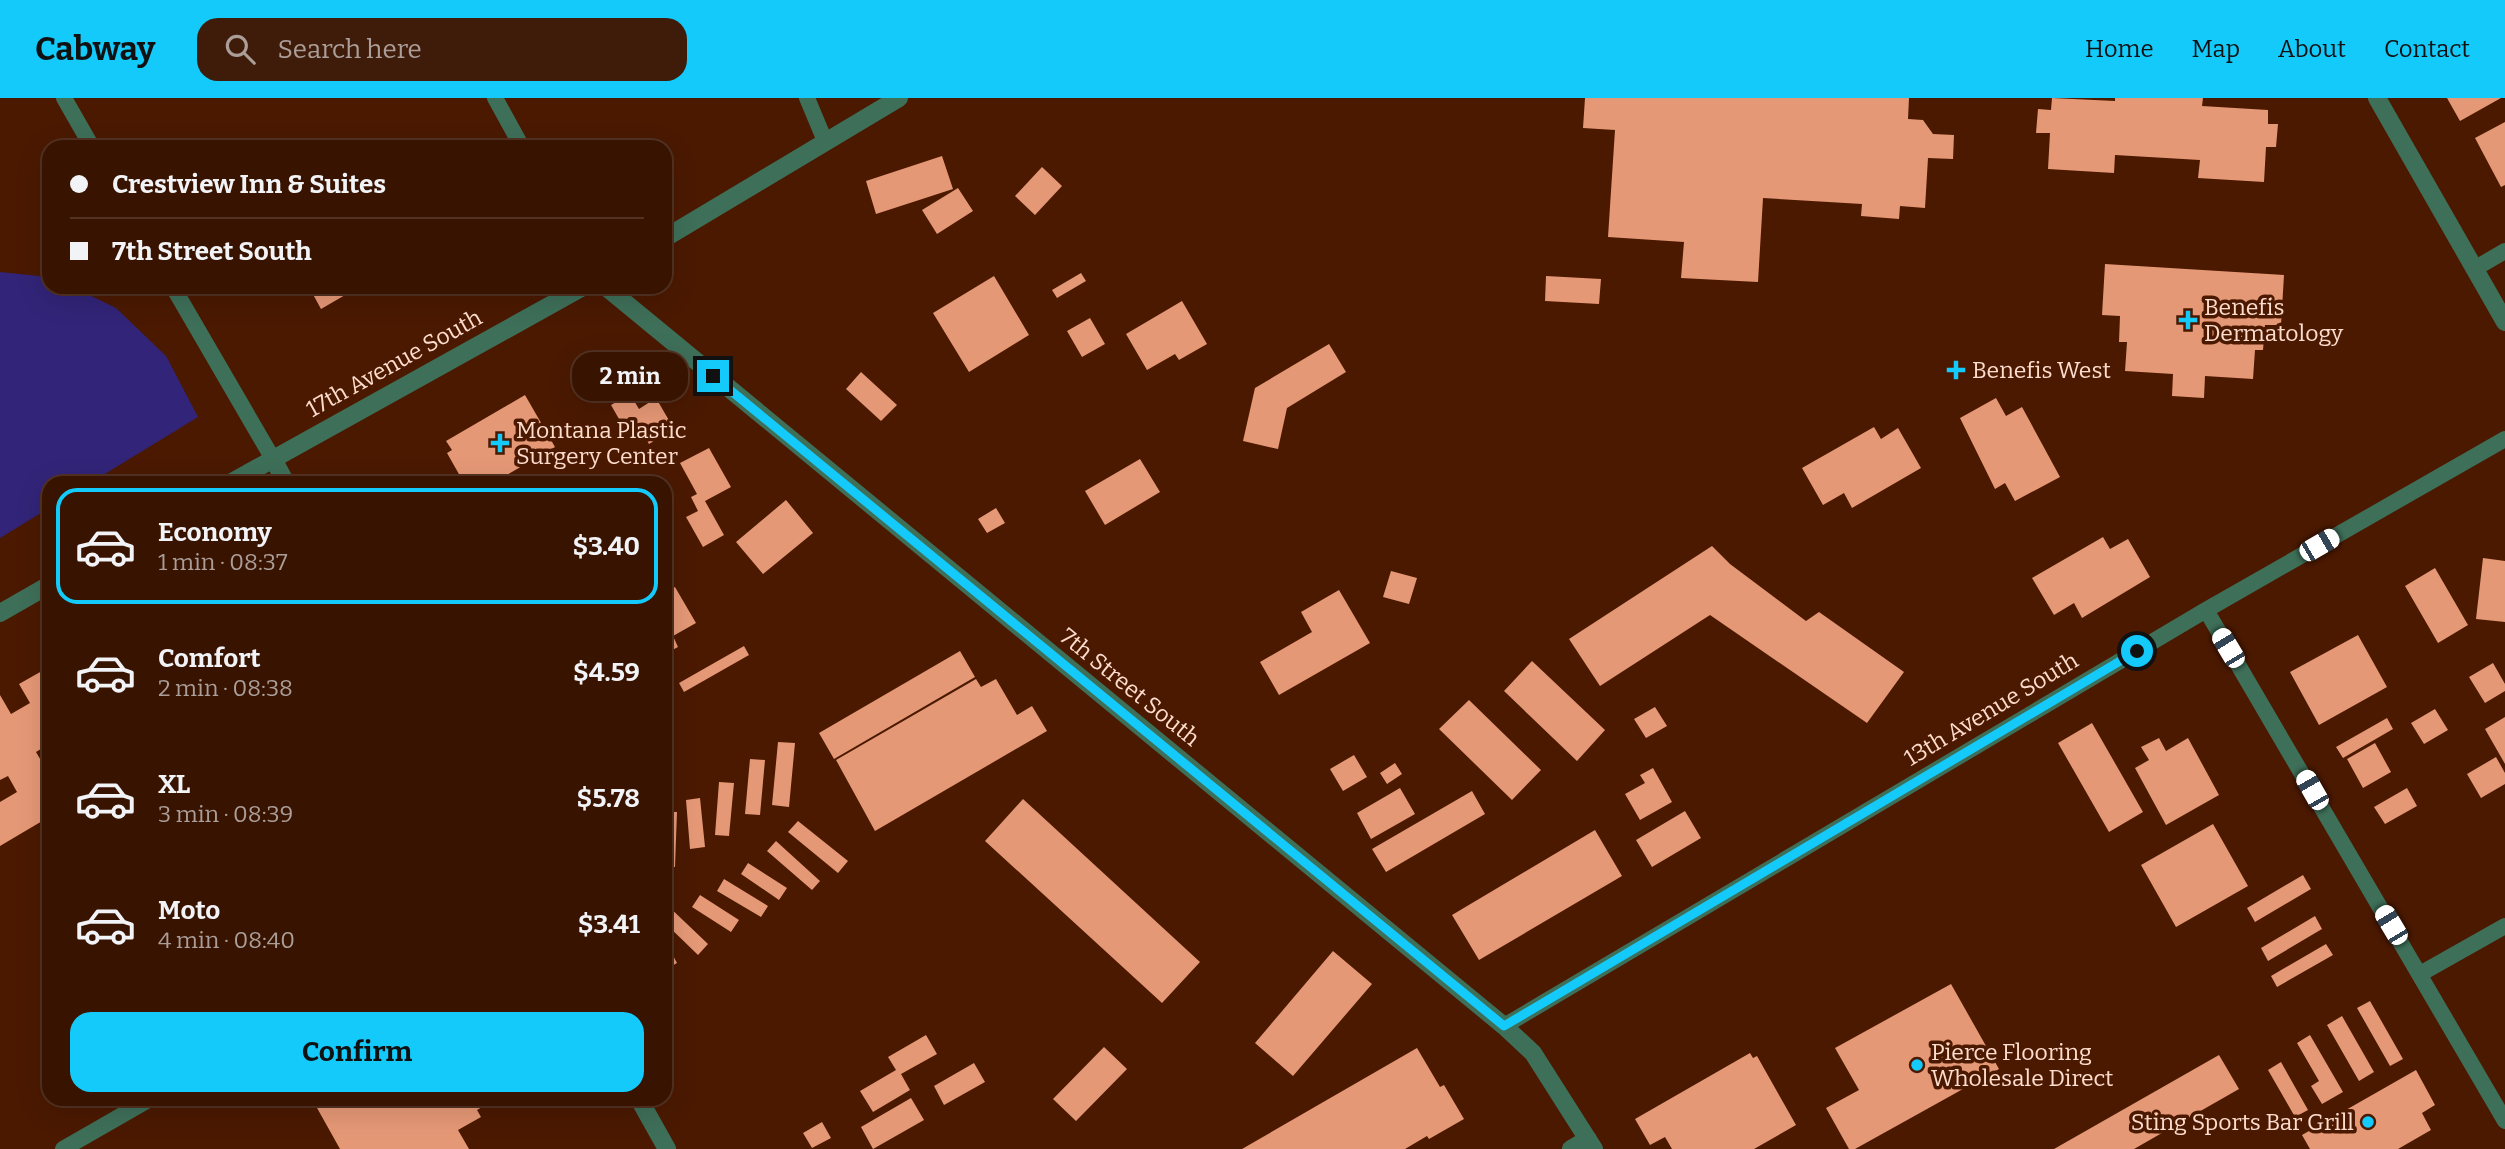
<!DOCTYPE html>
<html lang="en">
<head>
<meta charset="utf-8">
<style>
	:root { --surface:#381300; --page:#3f1c0a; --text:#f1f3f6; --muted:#ab9e99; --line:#523222; --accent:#14cafb }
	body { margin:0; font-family:Bitter,serif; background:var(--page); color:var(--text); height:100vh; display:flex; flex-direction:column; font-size:26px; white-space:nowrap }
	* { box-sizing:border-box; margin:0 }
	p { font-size:23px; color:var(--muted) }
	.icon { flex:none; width:38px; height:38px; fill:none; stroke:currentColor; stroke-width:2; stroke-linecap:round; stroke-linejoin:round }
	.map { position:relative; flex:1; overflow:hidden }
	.side { position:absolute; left:42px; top:378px; width:630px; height:630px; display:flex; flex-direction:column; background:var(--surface); border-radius:21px; box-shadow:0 7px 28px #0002,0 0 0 2px var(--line) }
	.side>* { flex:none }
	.hud { position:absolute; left:42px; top:42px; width:630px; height:154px; border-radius:21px; box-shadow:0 7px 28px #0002,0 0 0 2px var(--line); display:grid; align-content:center; height:154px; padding:0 28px; background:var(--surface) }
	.end { position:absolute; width:32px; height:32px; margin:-16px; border:9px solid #14cafb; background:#111; box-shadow:0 0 0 4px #111 }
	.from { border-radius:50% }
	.bubble { position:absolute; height:49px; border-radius:21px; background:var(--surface); box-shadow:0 7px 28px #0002,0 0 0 2px var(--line); font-size:23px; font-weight:700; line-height:49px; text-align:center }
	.car { position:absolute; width:21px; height:42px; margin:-21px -10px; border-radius:9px; box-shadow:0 0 5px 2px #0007; background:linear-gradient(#fff 24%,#345 0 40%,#fff 0 76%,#345 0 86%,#fff 0) }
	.hud b { display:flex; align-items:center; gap:24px; height:66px; font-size:26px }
	.hud b+b { border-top:2px solid var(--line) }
	.hud i { width:18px; height:18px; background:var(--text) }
	ul { padding:12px 0 0; list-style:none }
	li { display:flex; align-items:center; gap:21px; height:116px; margin:0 14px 10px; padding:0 14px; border:4px solid transparent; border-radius:21px }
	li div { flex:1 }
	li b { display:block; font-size:26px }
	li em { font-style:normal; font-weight:700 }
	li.current { border-color:var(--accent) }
	li>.icon { width:63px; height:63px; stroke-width:1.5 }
	.action { display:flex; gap:14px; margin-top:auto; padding:14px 28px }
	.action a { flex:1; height:80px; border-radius:21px; background:var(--accent); color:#111; font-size:28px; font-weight:700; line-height:80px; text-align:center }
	header { display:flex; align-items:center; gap:42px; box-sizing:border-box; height:98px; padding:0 35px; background:var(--accent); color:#111 }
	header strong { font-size:33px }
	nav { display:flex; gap:38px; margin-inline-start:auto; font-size:24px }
	.search { width:490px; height:63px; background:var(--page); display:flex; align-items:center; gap:18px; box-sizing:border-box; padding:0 24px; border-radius:21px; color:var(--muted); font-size:26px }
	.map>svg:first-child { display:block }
</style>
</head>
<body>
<header>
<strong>Cabway</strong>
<div class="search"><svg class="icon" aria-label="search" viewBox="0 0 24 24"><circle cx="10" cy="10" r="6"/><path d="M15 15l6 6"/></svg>Search here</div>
<nav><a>Home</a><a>Map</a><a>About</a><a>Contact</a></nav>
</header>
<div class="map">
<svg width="2505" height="1051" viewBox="0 0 2505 1051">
	<rect width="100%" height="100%" fill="#4b1900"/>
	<path fill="#322478" d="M 0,174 L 49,179 L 49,189 L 73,189 L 116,210 L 166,258 L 198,319 L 90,385 L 49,385 L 49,410 L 0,440 Z"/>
	<path fill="#e59876" d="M 1585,0 L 1909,0 L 1908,21 L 1923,22 L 1933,36 L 1954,37 L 1953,61 L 1928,60 L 1925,110 L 1900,108 L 1899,121 L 1861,118 L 1862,106 L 1763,100 L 1758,184 L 1681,180 L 1684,144 L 1608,139 L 1615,32 L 1583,30 Z
		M 2052,0 L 2115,3 L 2115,0 L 2203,0 L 2202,8 L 2268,12 L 2268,26 L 2278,26 L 2276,49 L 2266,49 L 2264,84 L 2198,80 L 2200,62 L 2115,57 L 2114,75 L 2048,71 L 2050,35 L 2036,35 L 2038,11 L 2051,12 Z
		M 2447,0 L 2501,0 L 2460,23 Z
		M 2505,24 L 2505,87 L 2501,89 L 2475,40 Z
		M 942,58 L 953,91 L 876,116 L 866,83 Z
		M 1042,69 L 1062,88 L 1035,117 L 1015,98 Z
		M 958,90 L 973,113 L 937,136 L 922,112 Z
		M 2105,166 L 2284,177 L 2281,227 L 2265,227 L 2263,252 L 2255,252 L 2253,281 L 2205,278 L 2204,300 L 2172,298 L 2173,276 L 2125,273 L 2127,244 L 2119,244 L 2120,218 L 2102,217 Z
		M 1081,175 L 1086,183 L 1057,200 L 1052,192 Z
		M 994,178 L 1029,237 L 969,274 L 933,215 Z
		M 1546,178 L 1601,181 L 1599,206 L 1545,203 Z
		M 309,189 L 359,189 L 321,211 Z
		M 1182,203 L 1207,246 L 1179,262 L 1175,256 L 1147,272 L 1126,236 Z
		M 1090,220 L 1105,246 L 1082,259 L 1067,233 Z
		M 1329,246 L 1346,274 L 1287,310 L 1278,351 L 1243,343 L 1255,290 Z
		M 861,274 L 897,307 L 881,323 L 846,291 Z
		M 630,296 L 639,311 L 656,300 L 674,331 L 649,346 L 639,328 L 627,335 L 611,307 Z
		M 525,297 L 555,349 L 493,385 L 464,385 L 447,355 L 452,352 L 446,343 Z
		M 1996,300 L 2006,318 L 2022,309 L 2060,379 L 2015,403 L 2005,385 L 1995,391 L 1960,320 Z
		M 1874,329 L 1881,341 L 1898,330 L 1921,370 L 1852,410 L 1844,395 L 1823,407 L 1802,370 Z
		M 709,350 L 731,389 L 705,403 L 724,437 L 703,449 L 686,419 L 698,413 L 691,399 L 697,396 L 680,365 Z
		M 1140,361 L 1160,394 L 1105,427 L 1085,393 Z
		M 786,402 L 813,435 L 763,476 L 736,444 Z
		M 996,410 L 1005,425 L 987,435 L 978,421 Z
		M 2103,439 L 2110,451 L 2128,441 L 2150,479 L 2082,520 L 2074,505 L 2054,517 L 2032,480 Z
		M 1712,448 L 1730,466 L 1806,523 L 1819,514 L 1904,574 L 1867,625 L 1710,517 L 1600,588 L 1569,541 Z
		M 2483,460 L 2505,463 L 2505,524 L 2476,521 Z
		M 2435,470 L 2468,527 L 2438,545 L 2405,488 Z
		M 1391,473 L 1417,480 L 1409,506 L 1383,499 Z
		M 675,489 L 696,525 L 673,538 L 678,549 L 665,556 L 665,495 Z
		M 1339,492 L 1370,545 L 1279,597 L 1260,564 L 1312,534 L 1301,514 Z
		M 2358,537 L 2387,589 L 2319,627 L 2290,574 Z
		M 744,548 L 749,557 L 684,594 L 679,585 Z
		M 960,553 L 975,579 L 834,661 L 819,635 Z
		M 1532,563 L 1605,632 L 1577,663 L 1504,593 Z
		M 2493,565 L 2505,586 L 2505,593 L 2485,605 L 2469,579 Z
		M 49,569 L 49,646 L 36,654 L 49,676 L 49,719 L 0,748 L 0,704 L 17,694 L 8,678 L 0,682 L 0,597 L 11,616 L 30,605 L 19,586 Z
		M 976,581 L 981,589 L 996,581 L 1017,617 L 1032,608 L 1047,633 L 875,733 L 836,662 Z
		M 1469,602 L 1541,672 L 1512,702 L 1439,631 Z
		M 1655,609 L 1667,628 L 1646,640 L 1634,621 Z
		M 2435,611 L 2448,632 L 2424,646 L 2411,625 Z
		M 2505,619 L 2505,666 L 2485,631 Z
		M 2387,620 L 2393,631 L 2343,660 L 2336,649 Z
		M 2092,625 L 2143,714 L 2109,734 L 2058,645 Z
		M 2159,640 L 2166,653 L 2188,640 L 2219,697 L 2166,727 L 2135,670 L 2149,662 L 2141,649 Z
		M 778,644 L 795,645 L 789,709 L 772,707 Z
		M 2375,645 L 2391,674 L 2363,690 L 2347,661 Z
		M 1354,657 L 1367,679 L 1343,693 L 1330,671 Z
		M 2496,659 L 2505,675 L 2505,686 L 2481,700 L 2467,676 Z
		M 750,661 L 765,662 L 760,717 L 745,716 Z
		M 1395,665 L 1402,676 L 1387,686 L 1380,675 Z
		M 1653,670 L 1672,704 L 1640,722 L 1625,696 L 1645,685 L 1640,677 Z
		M 719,684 L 734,685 L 729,738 L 715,737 Z
		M 1400,690 L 1415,716 L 1371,741 L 1357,715 Z
		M 2407,690 L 2417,708 L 2385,726 L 2374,709 Z
		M 1472,693 L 1485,716 L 1386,774 L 1372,751 Z
		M 700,700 L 705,749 L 690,751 L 686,702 Z
		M 1023,701 L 1200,864 L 1162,905 L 985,743 Z
		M 1685,713 L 1701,740 L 1652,769 L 1636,742 Z
		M 665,714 L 677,714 L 675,769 L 665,769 Z
		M 798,723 L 848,763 L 838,775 L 788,734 Z
		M 2213,726 L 2248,788 L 2176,829 L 2141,767 Z
		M 1595,732 L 1622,778 L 1479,862 L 1452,817 Z
		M 776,743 L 820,783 L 812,792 L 767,753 Z
		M 748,765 L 787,790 L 779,802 L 741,776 Z
		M 2303,777 L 2311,791 L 2255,824 L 2247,810 Z
		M 724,781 L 768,808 L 761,819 L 717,793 Z
		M 700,797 L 739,822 L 731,834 L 692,809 Z
		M 665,805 L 708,846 L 698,857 L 665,825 Z
		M 2315,818 L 2322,831 L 2268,863 L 2261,850 Z
		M 665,843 L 677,865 L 665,872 Z
		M 2326,846 L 2333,857 L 2277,889 L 2271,878 Z
		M 1333,853 L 1372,886 L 1293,978 L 1255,945 Z
		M 1951,886 L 1999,971 L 1855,1051 L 1849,1051 L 1826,1010 L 1859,992 L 1835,950 Z
		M 2370,903 L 2403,961 L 2390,968 L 2357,910 Z
		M 2342,918 L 2374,974 L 2359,983 L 2327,927 Z
		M 926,937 L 937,956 L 901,976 L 910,992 L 873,1014 L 860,993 L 896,972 L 888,959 Z
		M 2310,937 L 2343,994 L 2322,1006 L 2311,988 L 2319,983 L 2297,945 Z
		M 1104,949 L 1127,971 L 1076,1023 L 1053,1001 Z
		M 1417,950 L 1440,989 L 1444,987 L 1464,1021 L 1429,1041 L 1427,1038 L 1405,1051 L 1242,1051 Z
		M 1750,955 L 1753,960 L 1757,958 L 1796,1027 L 1754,1051 L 1672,1051 L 1665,1039 L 1650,1047 L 1635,1021 Z
		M 2219,957 L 2239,991 L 2134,1051 L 2054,1051 Z
		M 2281,964 L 2308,1012 L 2295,1019 L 2268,972 Z
		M 974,965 L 985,984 L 944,1007 L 934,988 Z
		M 2416,972 L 2435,1007 L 2422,1015 L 2431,1032 L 2398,1051 L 2310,1051 L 2302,1037 Z
		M 911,1000 L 924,1022 L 873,1051 L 861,1029 Z
		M 312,1001 L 496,1001 L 477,1012 L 481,1019 L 458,1032 L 469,1051 L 340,1051 Z
		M 822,1024 L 831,1040 L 812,1050 L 803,1035 Z"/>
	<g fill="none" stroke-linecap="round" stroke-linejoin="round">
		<path stroke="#3e6f59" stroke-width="16" d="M 64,0 L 92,49
			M 495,0 L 522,49
			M 807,0 L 825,43
			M 2474,171 L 2505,153
			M 173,189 L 273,361
			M 2206,512 L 2505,1023
			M 2420,876 L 2505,828
			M 1504,928 L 2206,512 L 2505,341
			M 63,1051 L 150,1001"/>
		<path stroke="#3e6f59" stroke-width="18" d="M 2377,0 L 2505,224
			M 665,140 L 899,0
			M 606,189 L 1504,928 L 1533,955 L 1594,1051
			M 273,361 L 286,385
			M 230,385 L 583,189
			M 0,515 L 49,487
			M 639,1001 L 667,1051
			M 1571,1051 L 1588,1041"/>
	</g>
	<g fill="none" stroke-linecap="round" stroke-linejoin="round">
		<path stroke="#14cafb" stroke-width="9" d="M 713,278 L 1504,928 L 2137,553"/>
	</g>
	<g fill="#14cafb" stroke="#4b1900" stroke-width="2.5">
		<path d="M2184.5 211.5h7v7h7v7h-7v7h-7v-7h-7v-7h7z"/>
		<path d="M1952.5 261.5h7v7h7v7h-7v7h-7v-7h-7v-7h7z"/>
		<path d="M496.5 334.5h7v7h7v7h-7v7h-7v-7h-7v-7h7z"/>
		<circle cx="1917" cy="967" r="7"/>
		<circle cx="2368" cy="1024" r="7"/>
	</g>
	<g text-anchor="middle" stroke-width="7" stroke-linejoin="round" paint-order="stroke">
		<g font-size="23" fill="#feddcf" stroke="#4b1900" text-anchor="start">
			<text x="2204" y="217">Benefis<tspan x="2204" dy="26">Dermatology</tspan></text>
			<text x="1972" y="280">Benefis West</text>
			<text x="516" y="340">Montana Plastic<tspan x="516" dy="26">Surgery Center</tspan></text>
			<text x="1931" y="962">Pierce Flooring<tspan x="1931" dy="26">Wholesale Direct</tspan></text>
			<text x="2354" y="1032" text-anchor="end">Sting Sports Bar Grill</text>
		</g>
		<g font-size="23" fill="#feddcf" stroke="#4b1900">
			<text transform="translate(394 265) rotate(-29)" y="8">17th Avenue South</text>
			<text transform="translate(1130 589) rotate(39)" y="8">7th Street South</text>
			<text transform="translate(1991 611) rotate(-31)" y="8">13th Avenue South</text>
		</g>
	</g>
</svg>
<i class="end from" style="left:2137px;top:553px"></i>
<i class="end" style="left:713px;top:278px"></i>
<div class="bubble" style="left:572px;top:254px;width:116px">2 min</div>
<i class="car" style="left:2319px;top:447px;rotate:60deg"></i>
<i class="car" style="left:2228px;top:550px;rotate:329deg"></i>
<i class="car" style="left:2312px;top:692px;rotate:330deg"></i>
<i class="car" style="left:2391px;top:827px;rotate:329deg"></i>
<div class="hud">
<b><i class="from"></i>Crestview Inn &amp; Suites</b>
<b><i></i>7th Street South</b>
</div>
<section class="side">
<ul>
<li class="current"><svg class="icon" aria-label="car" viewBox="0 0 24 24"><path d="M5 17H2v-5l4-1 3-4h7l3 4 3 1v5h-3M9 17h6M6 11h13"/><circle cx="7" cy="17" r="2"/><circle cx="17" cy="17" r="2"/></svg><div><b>Economy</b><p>1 min · 08:37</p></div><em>$3.40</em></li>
<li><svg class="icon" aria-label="car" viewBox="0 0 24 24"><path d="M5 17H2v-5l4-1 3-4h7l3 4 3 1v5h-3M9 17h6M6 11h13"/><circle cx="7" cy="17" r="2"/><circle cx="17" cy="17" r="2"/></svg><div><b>Comfort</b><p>2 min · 08:38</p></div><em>$4.59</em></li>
<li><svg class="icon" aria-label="car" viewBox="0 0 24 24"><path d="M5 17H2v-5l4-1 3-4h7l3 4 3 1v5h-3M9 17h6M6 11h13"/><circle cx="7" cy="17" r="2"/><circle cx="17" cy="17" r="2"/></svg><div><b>XL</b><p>3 min · 08:39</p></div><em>$5.78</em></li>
<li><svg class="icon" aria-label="car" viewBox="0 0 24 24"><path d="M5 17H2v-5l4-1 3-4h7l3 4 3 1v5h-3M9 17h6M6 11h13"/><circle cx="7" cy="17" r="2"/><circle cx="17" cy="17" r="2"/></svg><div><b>Moto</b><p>4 min · 08:40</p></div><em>$3.41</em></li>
</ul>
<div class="action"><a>Confirm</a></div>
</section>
</div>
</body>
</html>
